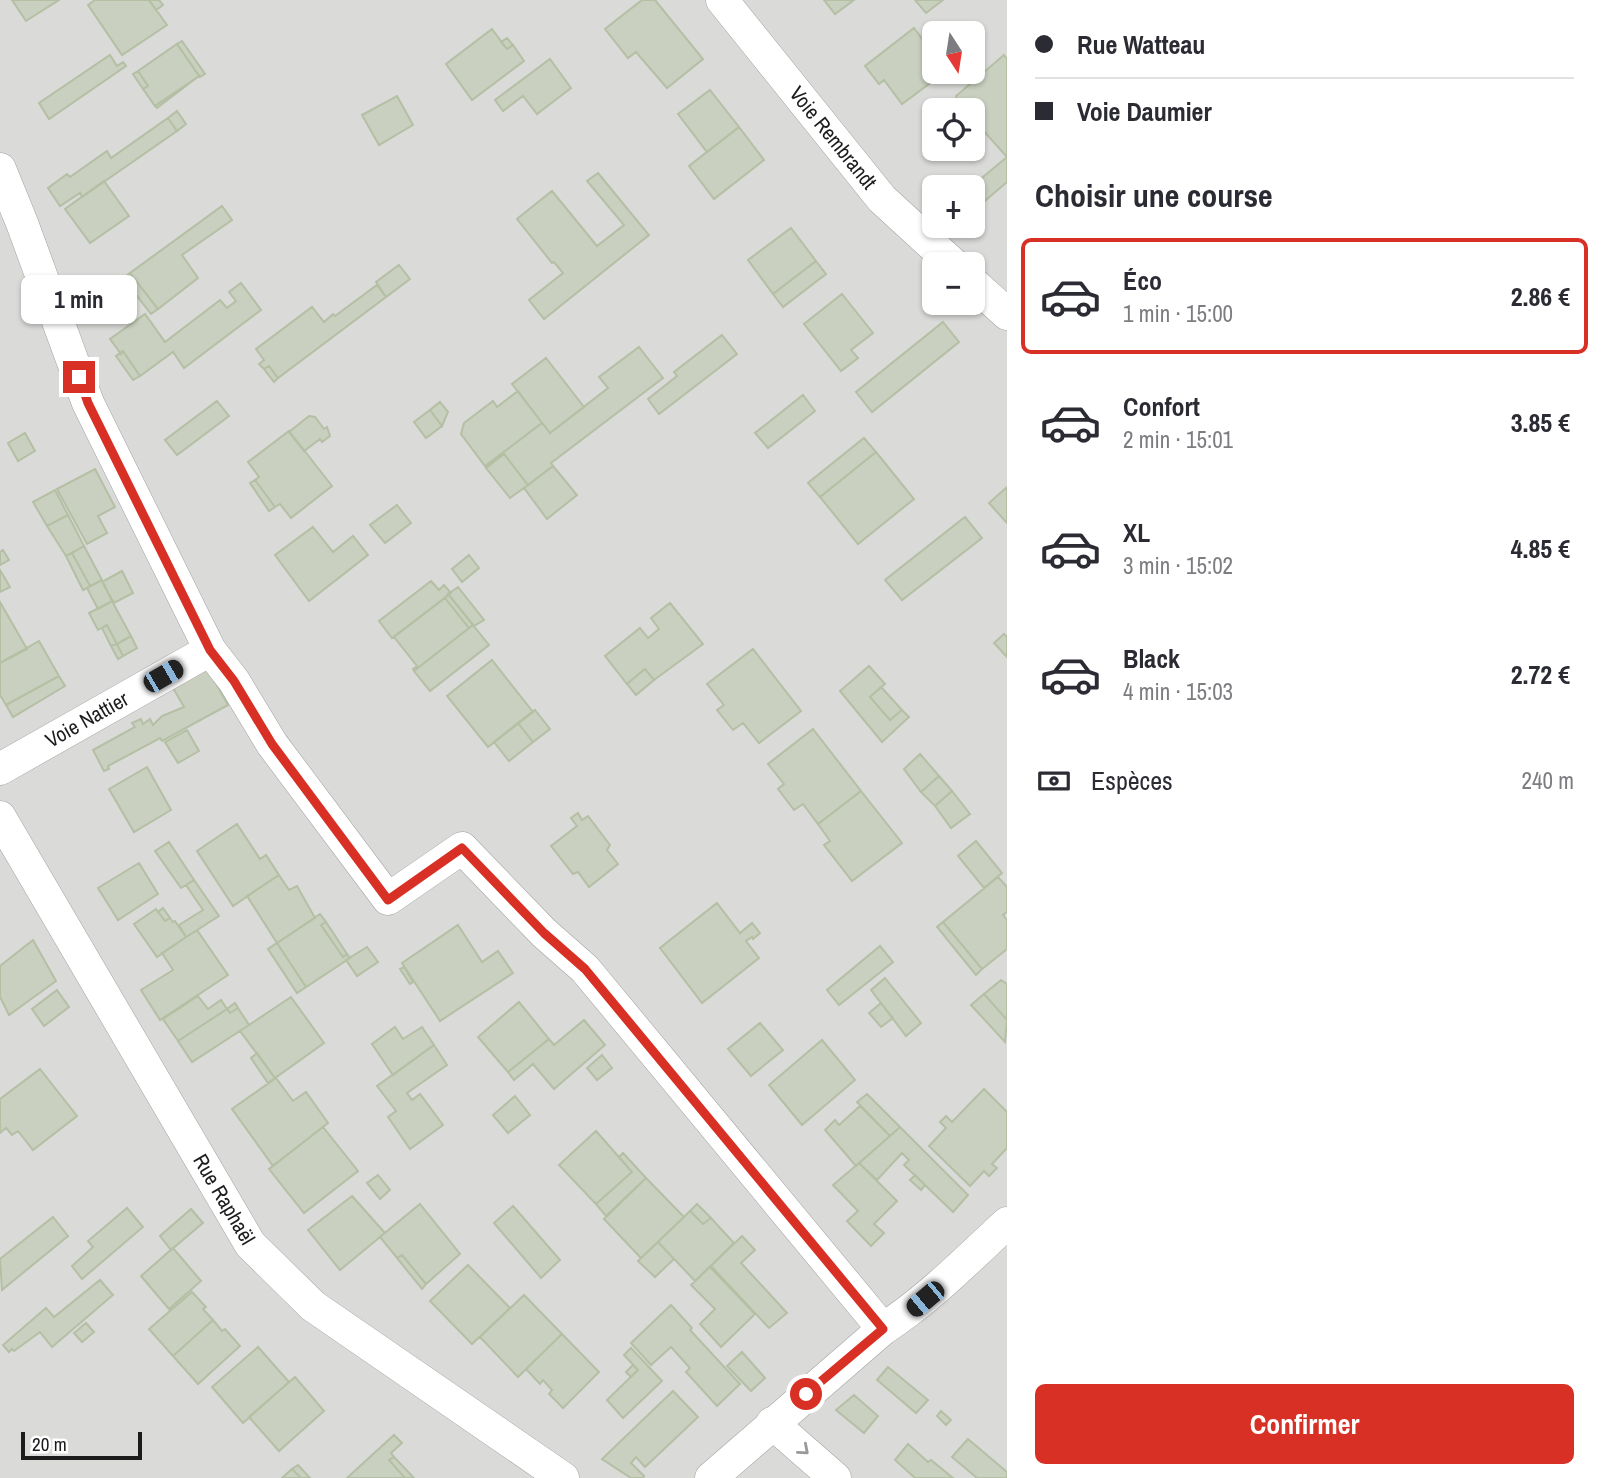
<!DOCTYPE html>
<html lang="fr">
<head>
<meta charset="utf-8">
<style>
	:root { --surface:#fff; --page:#f2f2f3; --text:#2b2b33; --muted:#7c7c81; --line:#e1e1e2; --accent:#d93025 }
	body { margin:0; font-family:"Archivo Narrow",sans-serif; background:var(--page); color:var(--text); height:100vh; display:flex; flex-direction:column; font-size:26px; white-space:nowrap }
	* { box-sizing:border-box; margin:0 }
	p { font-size:23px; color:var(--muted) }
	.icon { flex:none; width:38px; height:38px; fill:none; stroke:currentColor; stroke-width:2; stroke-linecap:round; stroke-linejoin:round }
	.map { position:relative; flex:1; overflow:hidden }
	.side { display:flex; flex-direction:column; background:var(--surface); width:595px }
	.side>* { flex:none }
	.guide { display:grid; align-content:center; height:154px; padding:0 28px; background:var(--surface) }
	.needle { width:46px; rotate:168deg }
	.controls { position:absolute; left:922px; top:21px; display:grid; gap:14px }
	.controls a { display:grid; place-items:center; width:63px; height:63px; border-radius:10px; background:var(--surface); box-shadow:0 2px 5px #0004; font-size:35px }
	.scale { position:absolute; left:21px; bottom:18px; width:121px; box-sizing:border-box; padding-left:7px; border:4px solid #1c1c1c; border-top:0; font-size:19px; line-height:24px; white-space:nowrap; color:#1c1c1c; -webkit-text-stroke:5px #fff; paint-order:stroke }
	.end { position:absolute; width:32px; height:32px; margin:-16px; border:9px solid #d93025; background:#fff; box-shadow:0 0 0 4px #fff }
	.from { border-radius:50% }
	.bubble { position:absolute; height:49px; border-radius:10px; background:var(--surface); box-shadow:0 2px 5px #0004; font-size:23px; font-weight:700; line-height:49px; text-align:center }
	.car { position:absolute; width:21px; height:42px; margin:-21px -10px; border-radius:9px; box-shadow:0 0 5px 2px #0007; background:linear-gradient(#222 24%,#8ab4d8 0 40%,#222 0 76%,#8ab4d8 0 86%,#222 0) }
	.guide b { display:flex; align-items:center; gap:24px; height:66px; font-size:26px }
	.guide b+b { border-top:2px solid var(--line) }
	.guide i { width:18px; height:18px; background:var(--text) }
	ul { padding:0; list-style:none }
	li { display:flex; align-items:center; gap:21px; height:116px; margin:0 14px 10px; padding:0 14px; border:4px solid transparent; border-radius:10px }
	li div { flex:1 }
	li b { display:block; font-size:26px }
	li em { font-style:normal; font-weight:700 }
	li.on { border-color:var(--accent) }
	li>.icon { width:63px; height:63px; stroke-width:1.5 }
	h2 { padding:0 28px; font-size:32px; line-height:84px }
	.pay { display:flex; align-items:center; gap:18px; height:77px; padding:0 28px; font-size:26px }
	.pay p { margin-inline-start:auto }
	.action { display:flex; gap:14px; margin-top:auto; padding:14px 28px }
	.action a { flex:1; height:80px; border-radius:10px; background:var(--accent); color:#fff; font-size:28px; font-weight:700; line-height:80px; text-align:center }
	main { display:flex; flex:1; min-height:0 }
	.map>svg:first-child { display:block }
</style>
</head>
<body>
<main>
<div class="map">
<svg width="1007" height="1478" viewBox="0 0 1007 1478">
	<rect width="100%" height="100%" fill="#e6eee1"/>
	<path fill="#dadad9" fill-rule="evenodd" d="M 0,0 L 1007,0 L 1007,1478 L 0,1478 ZM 934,33 L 973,33 L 973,72 L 934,72 ZM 934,110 L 973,110 L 973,149 L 934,149 ZM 934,187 L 973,187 L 973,226 L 934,226 ZM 934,264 L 973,264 L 973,303 L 934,303 Z"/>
	<path fill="#c9d0bf" stroke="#b4bfa4" stroke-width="2" d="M 12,0 L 59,0 L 26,21 Z
		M 95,0 L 149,0 L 167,25 L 122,55 L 88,5 Z
		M 149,0 L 159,0 L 163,5 L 156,10 Z
		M 642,0 L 655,0 L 703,59 L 667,88 L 636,52 L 628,58 L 605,29 Z
		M 824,0 L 854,0 L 835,14 Z
		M 915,0 L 943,0 L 926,13 Z
		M 914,28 L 934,55 L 934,72 L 945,72 L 902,104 L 884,80 L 879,84 L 865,66 Z
		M 492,29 L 507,49 L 513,45 L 524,61 L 472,100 L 446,64 Z
		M 507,38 L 513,45 L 507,49 L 501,42 Z
		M 182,41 L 205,74 L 200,77 L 177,44 Z
		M 177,44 L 199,76 L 155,106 L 143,89 L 148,86 L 138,71 Z
		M 110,55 L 117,66 L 123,62 L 126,66 L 49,119 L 39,103 Z
		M 1004,55 L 1007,59 L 1007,182 L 973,211 L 973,187 L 971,187 L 1007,157 L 981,128 L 984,125 L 978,118 L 973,119 L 973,110 L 959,110 L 956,96 Z
		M 550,59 L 571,88 L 537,114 L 523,96 L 503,111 L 495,100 Z
		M 138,71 L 148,86 L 143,89 L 133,74 Z
		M 199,76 L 157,108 L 155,106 Z
		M 710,90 L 739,127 L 707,152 L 678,114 Z
		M 397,96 L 413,125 L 379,145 L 362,115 Z
		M 177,111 L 186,124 L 177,131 L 168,118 Z
		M 168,118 L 177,131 L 82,197 L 80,193 L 60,206 L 48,188 L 67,174 L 70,177 L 107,151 L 111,158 Z
		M 739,127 L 764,160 L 714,199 L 689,166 Z
		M 598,173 L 649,235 L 544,319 L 529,300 L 563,273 L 554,262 L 552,263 L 517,219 L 552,191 L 597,246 L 624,225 L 587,181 Z
		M 104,181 L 129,216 L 90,243 L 65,209 Z
		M 222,206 L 232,220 L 182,255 L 198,278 L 158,309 L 130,273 Z
		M 791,228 L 816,261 L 773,294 L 748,260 Z
		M 816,261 L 826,274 L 783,307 L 773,294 Z
		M 399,265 L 410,279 L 386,297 L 376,282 Z
		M 130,273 L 158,309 L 151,314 L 123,278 Z
		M 241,283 L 261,310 L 184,368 L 173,352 L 140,376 L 123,351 L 121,354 L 110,339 L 145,314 L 165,342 L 220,300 L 227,308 L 236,301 L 229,292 Z
		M 377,285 L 386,297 L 278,378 L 269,366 L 264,369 L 259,364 L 264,360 L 256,349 L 312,307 L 324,322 L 333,314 L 335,316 Z
		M 842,294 L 873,333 L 851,350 L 858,358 L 841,371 L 804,324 Z
		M 943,322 L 959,342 L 872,412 L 856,392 Z
		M 722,335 L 737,354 L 659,414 L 648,399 L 677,376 L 674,372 Z
		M 639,347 L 663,378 L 551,463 L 553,466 L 528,485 L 504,454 L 486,468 L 485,466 L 542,423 L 550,433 L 608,388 L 599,377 Z
		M 123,351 L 140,376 L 133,380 L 116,356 Z
		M 546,358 L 584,407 L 550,433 L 512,384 Z
		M 269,366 L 278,378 L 274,382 L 264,369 Z
		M 518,391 L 542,423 L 485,466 L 461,434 L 464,423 L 493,401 L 497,407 Z
		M 803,395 L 815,411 L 768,448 L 755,433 Z
		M 217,401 L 229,416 L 177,455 L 165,440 Z
		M 440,402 L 448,412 L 442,426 L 430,410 Z
		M 430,410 L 442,426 L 426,438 L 414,422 Z
		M 309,416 L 315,417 L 324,429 L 327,427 L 330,436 L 322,442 L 320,439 L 304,451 L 289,432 Z
		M 289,431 L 332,486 L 291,518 L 280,504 L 275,507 L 255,480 L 259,477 L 248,462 Z
		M 25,433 L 35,451 L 18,461 L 8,443 Z
		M 864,438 L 876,452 L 820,497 L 808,483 Z
		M 876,452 L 914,499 L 858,544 L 820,497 Z
		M 504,454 L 528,485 L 510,498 L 486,468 Z
		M 553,466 L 577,495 L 547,519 L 524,488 Z
		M 95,469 L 115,507 L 98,516 L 107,533 L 87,544 L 57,489 Z
		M 255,480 L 275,507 L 269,511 L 250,483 Z
		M 1007,487 L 1007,523 L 989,503 Z
		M 55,490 L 68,515 L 47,526 L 33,502 Z
		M 397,505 L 411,523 L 385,543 L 370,525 Z
		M 68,515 L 84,546 L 66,556 L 47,526 Z
		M 965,517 L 982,538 L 902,600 L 885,580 Z
		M 313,527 L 333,552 L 353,536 L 368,555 L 309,601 L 275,555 Z
		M 84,546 L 102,580 L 90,586 L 72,553 Z
		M 3,550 L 9,560 L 0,565 L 0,552 Z
		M 72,553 L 90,586 L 83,590 L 66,556 Z
		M 469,555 L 479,568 L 462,582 L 452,569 Z
		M 0,570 L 10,587 L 0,592 Z
		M 122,571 L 133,593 L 114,603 L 102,582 Z
		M 102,580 L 112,601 L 98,609 L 87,588 Z
		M 431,581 L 439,590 L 444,585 L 451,593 L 392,638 L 379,621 Z
		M 458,587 L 484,620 L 474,626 L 448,594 Z
		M 448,594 L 473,625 L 469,628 L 445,598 Z
		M 445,598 L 469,628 L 414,671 L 413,669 L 417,666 L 394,637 Z
		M 112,601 L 131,636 L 117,644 L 107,625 L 98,630 L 89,613 Z
		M 0,602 L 27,649 L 0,663 Z
		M 670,603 L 703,644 L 654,680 L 645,669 L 627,684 L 605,656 L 640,628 L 648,638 L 659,629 L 651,618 Z
		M 107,625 L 117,644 L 111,646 L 102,628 Z
		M 473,625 L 489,645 L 430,691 L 414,671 Z
		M 1004,634 L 1007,637 L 1007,657 L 994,643 Z
		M 131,636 L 137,648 L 123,656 L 117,644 Z
		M 39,641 L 59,676 L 6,705 L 0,695 L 0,663 Z
		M 117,644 L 123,656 L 118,659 L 111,646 Z
		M 753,649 L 801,711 L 759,743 L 743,723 L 733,730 L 717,710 L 724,705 L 707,684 Z
		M 492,660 L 533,712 L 488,747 L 447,696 Z
		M 869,666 L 885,684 L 870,697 L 890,720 L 902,710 L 909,717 L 882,742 L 840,691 Z
		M 208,669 L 228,705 L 162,741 L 160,738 L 108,766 L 109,769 L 104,771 L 93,750 L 135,727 L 132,723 L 141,719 L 143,724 L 150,719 L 153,725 L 162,716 L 184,707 L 173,688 Z
		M 645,669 L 654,680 L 636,695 L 627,684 Z
		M 59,676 L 65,686 L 13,717 L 6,705 Z
		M 881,687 L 902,710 L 890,720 L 870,697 Z
		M 535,710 L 550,729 L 533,742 L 518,723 Z
		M 518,723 L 533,742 L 509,761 L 494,742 Z
		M 813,729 L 861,791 L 818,824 L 803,804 L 794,810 L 778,789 L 784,784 L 768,764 Z
		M 187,730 L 199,751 L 178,763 L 165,742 Z
		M 920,754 L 939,776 L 921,792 L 904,769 Z
		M 147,767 L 171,810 L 134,832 L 109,789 Z
		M 939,776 L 952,791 L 935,806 L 921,792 Z
		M 861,791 L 902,843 L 852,881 L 824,845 L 830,841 L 818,824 Z
		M 952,791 L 970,814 L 951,828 L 935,806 Z
		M 578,813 L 582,820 L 588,816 L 610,845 L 607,850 L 618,864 L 589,887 L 578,872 L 573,874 L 551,846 L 577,826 L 571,818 Z
		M 237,824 L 260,859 L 266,855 L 279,875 L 233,906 L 197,851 Z
		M 976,841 L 1002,873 L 984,888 L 958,856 Z
		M 169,842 L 194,880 L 181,888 L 155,851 Z
		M 139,863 L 158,894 L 118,920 L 98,888 Z
		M 279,875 L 289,890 L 297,886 L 315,918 L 277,943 L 247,896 Z
		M 998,877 L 1007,887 L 1007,912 L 1003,915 L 1007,920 L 1007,949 L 982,969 L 943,922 Z
		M 194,880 L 219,916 L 186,937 L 179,925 L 203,910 L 186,885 Z
		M 717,903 L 740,933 L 752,923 L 760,933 L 753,939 L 752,937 L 746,941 L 759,958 L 702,1003 L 660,948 Z
		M 163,908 L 170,918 L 165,921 L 158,912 Z
		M 156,909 L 165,921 L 170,918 L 173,922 L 175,921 L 186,937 L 157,957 L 134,924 Z
		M 320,914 L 326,922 L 321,925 L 343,957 L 347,954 L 350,958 L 306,987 L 277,943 Z
		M 326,922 L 347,954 L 343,957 L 321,925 Z
		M 943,922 L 982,969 L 976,975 L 937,927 Z
		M 458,925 L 482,962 L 498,951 L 513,973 L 440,1021 L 402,963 Z
		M 197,930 L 228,975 L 160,1020 L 141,990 L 173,970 L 162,953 Z
		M 33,940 L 56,981 L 9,1015 L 0,997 L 0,966 Z
		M 277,943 L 306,987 L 297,993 L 268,949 Z
		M 880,946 L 893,962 L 839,1005 L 827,990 Z
		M 367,947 L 378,962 L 357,976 L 346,960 Z
		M 404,967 L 413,982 L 410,984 L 400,969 Z
		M 885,978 L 921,1023 L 906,1036 L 871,990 Z
		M 1001,980 L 1007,984 L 1007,1020 L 984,994 Z
		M 57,990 L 69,1007 L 44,1026 L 32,1009 Z
		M 984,994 L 1007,1020 L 1005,1042 L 971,1005 Z
		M 198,996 L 208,1009 L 221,1000 L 227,1009 L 178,1041 L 163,1019 Z
		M 291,997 L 324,1043 L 275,1078 L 240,1031 Z
		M 519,1002 L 549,1039 L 508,1072 L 478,1037 Z
		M 235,1003 L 238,1008 L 230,1013 L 227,1009 Z
		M 881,1003 L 893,1018 L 881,1027 L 869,1013 Z
		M 238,1008 L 249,1025 L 192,1062 L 178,1041 L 227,1009 L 230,1013 Z
		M 584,1020 L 605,1045 L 554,1089 L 533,1064 L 514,1080 L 508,1072 L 549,1039 L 554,1045 Z
		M 760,1023 L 783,1050 L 751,1076 L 728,1049 Z
		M 395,1027 L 403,1039 L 422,1027 L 434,1045 L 393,1075 L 372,1044 Z
		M 822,1040 L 855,1080 L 802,1125 L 769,1085 Z
		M 434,1045 L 447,1065 L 407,1093 L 412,1100 L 420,1094 L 443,1125 L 410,1149 L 388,1117 L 396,1111 L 377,1086 Z
		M 257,1053 L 275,1078 L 268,1083 L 251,1058 Z
		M 602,1055 L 612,1068 L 597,1080 L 587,1068 Z
		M 40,1069 L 77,1116 L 33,1150 L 18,1131 L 12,1135 L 6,1128 L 0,1133 L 0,1099 Z
		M 276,1078 L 293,1101 L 306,1092 L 328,1123 L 273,1166 L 232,1109 Z
		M 984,1089 L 1007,1112 L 1007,1148 L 992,1164 L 997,1168 L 989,1176 L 984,1171 L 970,1186 L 929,1146 L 946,1128 L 940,1122 L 946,1116 L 952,1122 Z
		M 867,1094 L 900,1127 L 890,1136 L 857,1102 Z
		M 515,1096 L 530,1115 L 508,1133 L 493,1115 Z
		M 860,1106 L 890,1136 L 856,1166 L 825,1130 L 835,1120 L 839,1125 Z
		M 323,1127 L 358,1171 L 304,1213 L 269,1169 Z
		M 900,1127 L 968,1195 L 953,1212 L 904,1165 L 909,1160 L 902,1153 L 877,1180 L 859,1163 Z
		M 596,1131 L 632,1172 L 596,1204 L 559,1165 Z
		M 623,1153 L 646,1178 L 606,1216 L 596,1204 L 632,1172 L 619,1157 Z
		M 859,1163 L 897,1201 L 874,1224 L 884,1233 L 871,1246 L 847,1221 L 858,1211 L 833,1185 Z
		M 378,1175 L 390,1190 L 380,1199 L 367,1183 Z
		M 915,1175 L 925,1185 L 921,1190 L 910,1180 Z
		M 646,1178 L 684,1217 L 641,1258 L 604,1219 Z
		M 352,1196 L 385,1233 L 340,1270 L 308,1230 Z
		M 420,1204 L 460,1254 L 426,1284 L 402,1255 L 397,1258 L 380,1237 Z
		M 697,1204 L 711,1218 L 703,1224 L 690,1211 Z
		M 513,1206 L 560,1260 L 541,1278 L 494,1223 Z
		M 127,1208 L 143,1227 L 82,1279 L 72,1266 L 93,1247 L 88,1241 Z
		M 191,1209 L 203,1223 L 171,1250 L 160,1236 Z
		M 690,1211 L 703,1224 L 711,1218 L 734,1243 L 695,1281 L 658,1242 Z
		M 53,1217 L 68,1236 L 2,1290 L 0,1259 Z
		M 742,1236 L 755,1250 L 741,1263 L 787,1313 L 769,1328 L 711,1266 Z
		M 658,1242 L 674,1259 L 655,1277 L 638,1261 Z
		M 173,1248 L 201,1281 L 169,1309 L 141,1276 Z
		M 402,1255 L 426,1284 L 422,1289 L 397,1258 Z
		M 468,1265 L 510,1308 L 472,1344 L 430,1301 Z
		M 710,1267 L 755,1314 L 721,1347 L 700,1324 L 715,1309 L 691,1285 Z
		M 100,1280 L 113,1295 L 52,1347 L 40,1332 L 14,1351 L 12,1349 L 9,1352 L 3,1345 L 46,1308 L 54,1317 Z
		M 192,1292 L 206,1307 L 203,1309 L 213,1320 L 173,1356 L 149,1329 Z
		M 524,1295 L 562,1334 L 518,1377 L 480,1337 Z
		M 671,1305 L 692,1328 L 690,1330 L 740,1384 L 717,1406 L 686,1372 L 690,1368 L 671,1347 L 651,1365 L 631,1343 Z
		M 213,1320 L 222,1331 L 225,1329 L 240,1346 L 198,1384 L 173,1356 Z
		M 86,1323 L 94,1332 L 82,1342 L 74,1333 Z
		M 562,1334 L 599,1372 L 563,1408 L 549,1394 L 552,1390 L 543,1380 L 540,1384 L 526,1369 Z
		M 258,1347 L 289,1382 L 243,1423 L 212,1387 Z
		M 631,1348 L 662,1381 L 623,1418 L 607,1400 L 638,1370 L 624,1355 Z
		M 742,1352 L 765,1378 L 751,1391 L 727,1366 Z
		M 633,1365 L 638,1370 L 631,1377 L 626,1372 Z
		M 888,1367 L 928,1400 L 916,1413 L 877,1380 Z
		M 295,1377 L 324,1411 L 279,1451 L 249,1417 Z
		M 673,1391 L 698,1417 L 645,1467 L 636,1457 L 631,1463 L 644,1476 L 643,1478 L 631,1478 L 602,1459 Z
		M 854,1395 L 878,1416 L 864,1433 L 836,1410 Z
		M 941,1411 L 951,1420 L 946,1425 L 937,1416 Z
		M 394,1435 L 402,1443 L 391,1453 L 394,1457 L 389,1460 L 405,1478 L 347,1478 Z
		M 968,1439 L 1007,1472 L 1007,1478 L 977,1478 L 952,1457 Z
		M 908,1444 L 928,1462 L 931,1460 L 953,1478 L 915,1478 L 895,1460 Z
		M 394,1457 L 414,1478 L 405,1478 L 389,1460 Z
		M 298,1465 L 310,1478 L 301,1478 L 292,1469 Z
		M 292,1469 L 301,1478 L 282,1478 Z"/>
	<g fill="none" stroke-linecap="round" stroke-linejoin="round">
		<g stroke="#a3a3a3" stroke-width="33">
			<g id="minor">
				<path id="s1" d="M 722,0 L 882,199 L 953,264"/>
				<path d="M 0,169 L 22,223 L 88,403 L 210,650 L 234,681 L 272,744 L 388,899 L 462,848 L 544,933 L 585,969 L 883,1329"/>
				<path d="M 973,283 L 1007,314"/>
				<path id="s2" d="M 0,769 L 210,650"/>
				<path id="s3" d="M 0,817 L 250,1244 L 313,1306 L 563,1478"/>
				<path d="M 772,1423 L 835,1478"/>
				<path d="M 711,1478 L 883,1329 C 929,1299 967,1260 1007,1223"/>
			</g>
		</g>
		<use href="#minor" stroke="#fff" stroke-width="32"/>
	</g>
	<defs><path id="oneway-chevron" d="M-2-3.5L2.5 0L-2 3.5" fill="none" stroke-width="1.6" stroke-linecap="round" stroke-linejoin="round" transform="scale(1.75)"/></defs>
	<use stroke="#999" href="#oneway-chevron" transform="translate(804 1450) rotate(41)"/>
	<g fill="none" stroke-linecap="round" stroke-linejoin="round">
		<path stroke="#d93025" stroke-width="9" d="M 79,377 L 88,403 L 210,650 L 234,681 L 272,744 L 388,900 L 462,848 L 544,933 L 585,969 L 883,1329 L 806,1394"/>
	</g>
	<g text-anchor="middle" stroke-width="6" stroke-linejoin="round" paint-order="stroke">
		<g font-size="21" fill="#1c1c1c" stroke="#fff">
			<text dy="7" stroke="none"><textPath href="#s1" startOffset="177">Voie Rembrandt</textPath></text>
			<text dy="7" stroke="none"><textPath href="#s2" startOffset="100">Voie Nattier</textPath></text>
			<text dy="7" stroke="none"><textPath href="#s3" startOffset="443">Rue Raphaël</textPath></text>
		</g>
	</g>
</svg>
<div class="controls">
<a><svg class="needle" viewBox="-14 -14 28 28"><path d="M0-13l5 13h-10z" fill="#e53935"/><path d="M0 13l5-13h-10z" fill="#7c7c81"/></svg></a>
<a><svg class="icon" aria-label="locate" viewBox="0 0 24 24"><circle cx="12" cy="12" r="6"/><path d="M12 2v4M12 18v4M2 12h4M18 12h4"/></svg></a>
<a>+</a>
<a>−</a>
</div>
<div class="scale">20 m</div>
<i class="end from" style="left:806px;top:1394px"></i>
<i class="end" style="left:79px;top:377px"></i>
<div class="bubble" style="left:21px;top:275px;width:116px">1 min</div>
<i class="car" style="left:163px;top:676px;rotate:60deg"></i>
<i class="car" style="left:925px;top:1299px;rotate:230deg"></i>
</div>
<section class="side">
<div class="guide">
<b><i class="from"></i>Rue Watteau</b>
<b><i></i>Voie Daumier</b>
</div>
<h2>Choisir une course</h2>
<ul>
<li class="on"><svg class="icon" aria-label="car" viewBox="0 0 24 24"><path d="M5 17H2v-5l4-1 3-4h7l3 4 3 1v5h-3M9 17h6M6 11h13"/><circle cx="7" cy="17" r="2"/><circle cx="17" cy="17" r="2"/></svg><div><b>Éco</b><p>1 min · 15:00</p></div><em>2.86 €</em></li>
<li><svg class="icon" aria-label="car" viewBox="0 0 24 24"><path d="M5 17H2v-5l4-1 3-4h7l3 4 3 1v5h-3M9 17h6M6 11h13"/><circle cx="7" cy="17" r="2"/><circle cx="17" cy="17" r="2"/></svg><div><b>Confort</b><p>2 min · 15:01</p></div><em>3.85 €</em></li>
<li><svg class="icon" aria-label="car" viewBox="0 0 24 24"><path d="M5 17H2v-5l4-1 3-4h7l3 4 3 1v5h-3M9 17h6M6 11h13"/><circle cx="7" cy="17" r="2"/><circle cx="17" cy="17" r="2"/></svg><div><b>XL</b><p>3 min · 15:02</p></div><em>4.85 €</em></li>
<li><svg class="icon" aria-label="car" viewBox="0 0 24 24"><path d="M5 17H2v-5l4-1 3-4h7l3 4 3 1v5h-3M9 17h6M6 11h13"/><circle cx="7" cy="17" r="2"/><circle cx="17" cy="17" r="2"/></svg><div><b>Black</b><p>4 min · 15:03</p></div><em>2.72 €</em></li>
</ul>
<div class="pay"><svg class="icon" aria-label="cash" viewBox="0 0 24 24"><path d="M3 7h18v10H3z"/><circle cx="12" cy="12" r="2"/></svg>Espèces<p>240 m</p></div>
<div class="action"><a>Confirmer</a></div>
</section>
</main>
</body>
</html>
